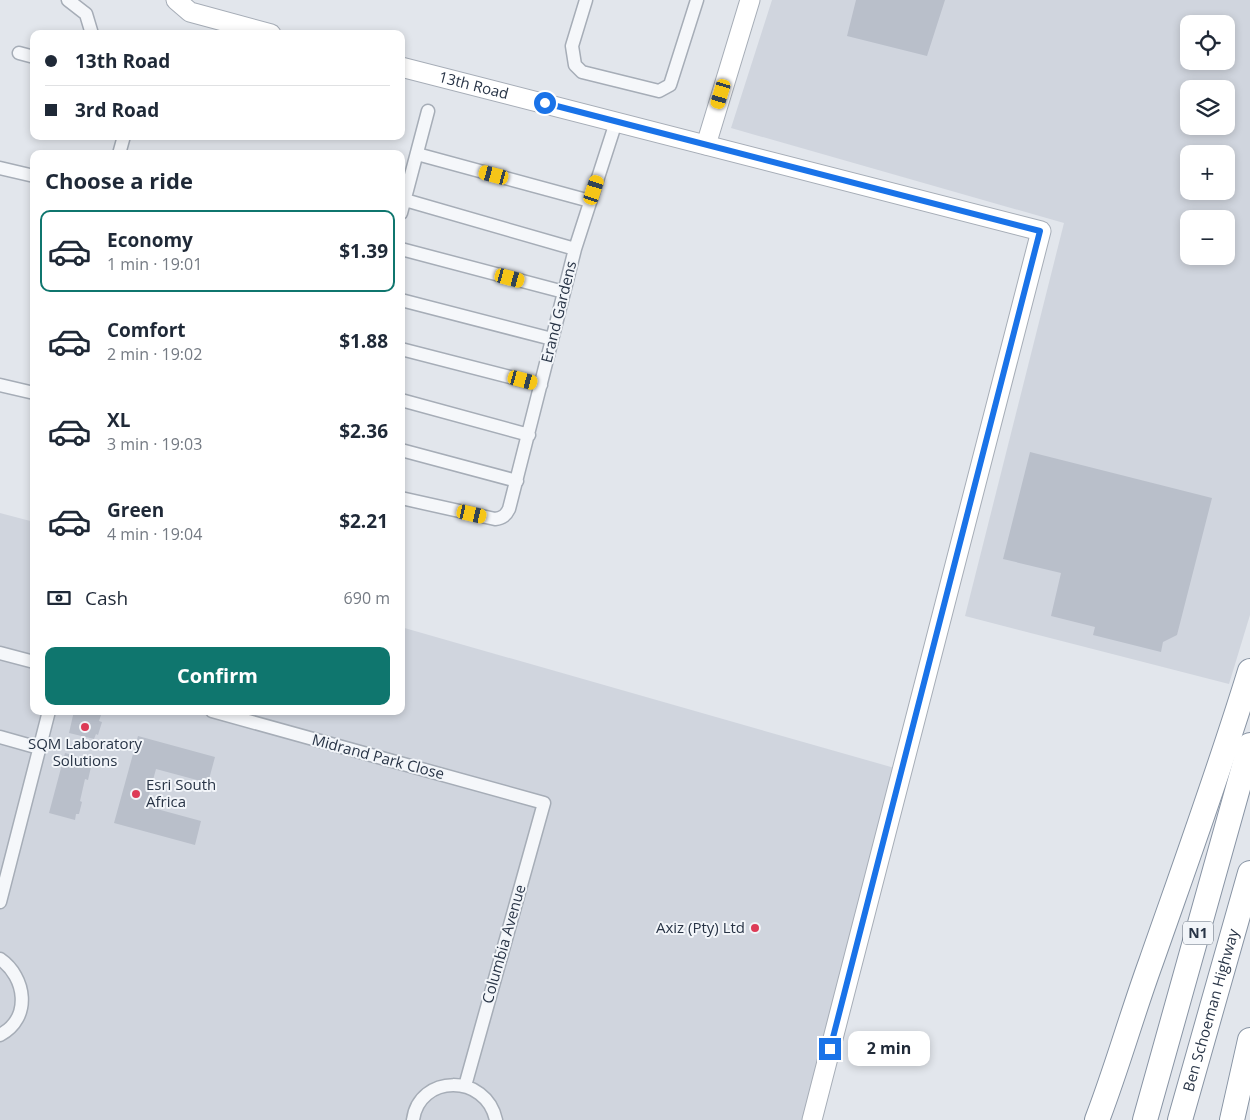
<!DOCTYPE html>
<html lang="en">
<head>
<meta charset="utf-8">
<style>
	body { margin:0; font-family:"Open Sans",sans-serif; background:#f2f2f3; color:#1f2937; height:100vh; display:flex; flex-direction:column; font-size:19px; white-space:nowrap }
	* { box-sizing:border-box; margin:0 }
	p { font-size:16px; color:#747a83 }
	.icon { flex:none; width:28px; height:28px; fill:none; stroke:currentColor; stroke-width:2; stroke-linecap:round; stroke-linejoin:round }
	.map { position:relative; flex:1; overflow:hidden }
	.drawer { position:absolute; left:30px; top:150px; width:375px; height:565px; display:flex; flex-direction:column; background:#fff; border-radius:10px; box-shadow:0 2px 8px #0003 }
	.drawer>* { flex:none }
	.top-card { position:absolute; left:30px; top:30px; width:375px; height:110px; border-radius:10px; box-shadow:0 2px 8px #0003; display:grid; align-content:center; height:110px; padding:0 15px; background:#fff }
	.tools { position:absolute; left:1180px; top:15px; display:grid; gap:10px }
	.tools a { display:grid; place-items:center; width:55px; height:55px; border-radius:10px; background:#fff; box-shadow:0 2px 8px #0003; font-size:25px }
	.end { position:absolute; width:22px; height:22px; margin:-11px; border:6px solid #1a73e8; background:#fff; box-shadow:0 0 0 2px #fff }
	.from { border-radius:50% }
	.bubble { position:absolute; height:35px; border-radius:10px; background:#fff; box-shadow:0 2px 8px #0003; font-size:16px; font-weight:700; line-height:35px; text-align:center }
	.car { position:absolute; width:15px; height:30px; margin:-15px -8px; border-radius:6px; box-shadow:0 0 4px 1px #0007; background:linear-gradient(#f5c518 24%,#345 0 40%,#f5c518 0 76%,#345 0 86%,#f5c518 0) }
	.top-card b { display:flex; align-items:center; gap:18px; height:48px; font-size:19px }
	.top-card b+b { border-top:1px solid #e0e1e3 }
	.top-card i { width:12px; height:12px; background:#1f2937 }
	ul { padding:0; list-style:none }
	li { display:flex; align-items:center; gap:15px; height:82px; margin:0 10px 8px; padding:0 5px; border:2px solid transparent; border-radius:10px }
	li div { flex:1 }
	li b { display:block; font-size:19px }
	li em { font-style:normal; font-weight:700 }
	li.current { border-color:#0f766e }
	li>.icon { width:45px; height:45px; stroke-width:1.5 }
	h2 { padding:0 15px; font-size:22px; line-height:60px }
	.pay { display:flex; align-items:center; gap:12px; height:55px; padding:0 15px; font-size:19px }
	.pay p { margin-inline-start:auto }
	.primary-button { display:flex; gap:10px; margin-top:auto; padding:10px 15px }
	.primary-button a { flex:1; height:58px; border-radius:10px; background:#0f766e; color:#fff; font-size:20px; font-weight:700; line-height:58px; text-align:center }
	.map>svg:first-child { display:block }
	.built { fill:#d0d5de; fill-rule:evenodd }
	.building { fill:#b9bfca }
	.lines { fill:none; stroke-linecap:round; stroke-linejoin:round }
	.street-casing { stroke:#a6adb7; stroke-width:15 }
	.secondary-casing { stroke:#a6adb7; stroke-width:21 }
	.highway-casing { stroke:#8894a4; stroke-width:26 }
	.street { stroke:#f5f7fa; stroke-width:12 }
	.secondary { stroke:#fff; stroke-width:19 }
	.highway { stroke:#fff; stroke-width:24 }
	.route { stroke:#1a73e8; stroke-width:6 }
	.poi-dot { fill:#dd3b57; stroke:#f2f5f9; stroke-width:2 }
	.labels { text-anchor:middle; stroke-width:4; stroke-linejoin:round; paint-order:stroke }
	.shield { fill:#f2f5f9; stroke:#656e7c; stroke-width:1 }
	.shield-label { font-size:14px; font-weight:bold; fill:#283446 }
	.street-label { font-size:15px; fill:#283446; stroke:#f2f5f9 }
	.poi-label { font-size:15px; fill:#283446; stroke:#f2f5f9 }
</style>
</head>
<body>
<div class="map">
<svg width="1250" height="1120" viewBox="0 0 1250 1120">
	<rect width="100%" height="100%" fill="#e2e6ec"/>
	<!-- built -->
	<path class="built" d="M772,0H1250V615L1229,684L965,616L1064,223L731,128ZM1189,24H1226V61H1189ZM1189,89H1226V126H1189ZM1189,154H1226V191H1189ZM1189,219H1226V256H1189Z
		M0,513L34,522V711H401V627L905,771L815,1120H0Z"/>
	<!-- building -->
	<path class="building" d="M856,0H945L927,56L847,36Z
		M1030,452L1212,498L1177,635L1163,642L1161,652L1093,635L1095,627L1051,616L1061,573L1003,559Z
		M74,711H86L101,715L99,721L102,722L98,735L96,734L94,739L69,733Z
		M138,736L215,757L208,783L156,769L146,806L201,821L195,845L114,823Z
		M65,753L90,760L89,766L91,767L88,780L85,779L80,801L82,802L79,814H76L75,820L49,813Z"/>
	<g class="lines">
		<defs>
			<path id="street" d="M68,0L86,14L92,34
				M586,0L572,46L575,65L582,72L659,91L670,85L697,0
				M19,53L34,57
				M119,154L124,136
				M417,154L590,201
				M0,168L34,176
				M405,200L575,249
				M401,213L428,111
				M401,249L564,292
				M401,300L552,339
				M401,349L541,385
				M0,385L34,393
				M401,400L529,435
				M401,450L517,481
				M401,498L495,519C503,518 506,515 509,509L575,249L616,122
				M0,653L34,662
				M212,711L544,803L465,1086
				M0,737L39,748
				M0,902L49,711
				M0,959C26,977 32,1018 0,1035
				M413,1120C419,1074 486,1073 496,1120"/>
			<g id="secondary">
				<path d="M176,0L190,12L271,34"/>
				<path id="s1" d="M401,67L1041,231L812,1120"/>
				<path d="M706,145L750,0"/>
			</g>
			<g id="highway">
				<path d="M1097,1120C1117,1068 1132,1014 1151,962C1185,865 1220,769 1250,671"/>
				<path d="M1145,1120L1250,745"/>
				<path id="s2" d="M1180,1120L1250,873"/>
				<path d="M1232,1120L1250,1040"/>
			</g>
		</defs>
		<!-- street casing -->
		<use href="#street" class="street-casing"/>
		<!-- secondary casing -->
		<use href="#secondary" class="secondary-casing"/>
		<!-- highway casing -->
		<use href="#highway" class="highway-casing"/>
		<!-- street -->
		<use href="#street" class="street"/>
		<!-- secondary -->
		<use href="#secondary" class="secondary"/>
		<!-- highway -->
		<use href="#highway" class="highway"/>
	</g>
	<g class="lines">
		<!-- route -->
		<path class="route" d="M545,103L1040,231L830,1049"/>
	</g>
	<!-- markers -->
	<g class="poi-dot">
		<circle cx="85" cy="727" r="5"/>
		<circle cx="136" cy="794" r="5"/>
		<circle cx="755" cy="928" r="5"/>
	</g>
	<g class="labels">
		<!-- shield labels -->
		<rect class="shield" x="1183" y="921.5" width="30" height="23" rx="4"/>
		<g class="shield-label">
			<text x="1198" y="938">N1</text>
		</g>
		<!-- street labels -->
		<g class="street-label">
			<text dy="5" stroke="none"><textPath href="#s1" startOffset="75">13th Road</textPath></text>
			<text transform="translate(559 312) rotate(-76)" y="5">Erand Gardens</text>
			<text transform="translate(378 757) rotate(15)" y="5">Midrand Park Close</text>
			<text transform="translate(504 944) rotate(-74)" y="5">Columbia Avenue</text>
			<text dy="5" stroke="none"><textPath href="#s2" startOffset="114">Ben Schoeman Highway</textPath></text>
		</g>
		<!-- poi labels -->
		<g class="poi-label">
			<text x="85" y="749">SQM Laboratory<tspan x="85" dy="17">Solutions</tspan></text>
			<text x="146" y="790" text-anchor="start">Esri South<tspan x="146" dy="17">Africa</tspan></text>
			<text x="745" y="933" text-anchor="end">Axiz (Pty) Ltd</text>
		</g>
	</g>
</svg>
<div class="tools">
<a><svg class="icon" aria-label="locate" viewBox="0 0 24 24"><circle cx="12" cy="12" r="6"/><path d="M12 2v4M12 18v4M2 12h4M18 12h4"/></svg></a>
<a><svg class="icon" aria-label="layers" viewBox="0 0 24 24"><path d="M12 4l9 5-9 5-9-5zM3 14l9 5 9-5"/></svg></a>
<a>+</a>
<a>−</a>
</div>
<i class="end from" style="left:545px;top:103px"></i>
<i class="end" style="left:830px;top:1049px"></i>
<div class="bubble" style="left:848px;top:1031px;width:82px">2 min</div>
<i class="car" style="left:721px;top:94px;rotate:197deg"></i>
<i class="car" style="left:494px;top:175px;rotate:285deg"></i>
<i class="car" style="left:594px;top:190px;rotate:18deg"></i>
<i class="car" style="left:510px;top:278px;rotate:105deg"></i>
<i class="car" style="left:523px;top:380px;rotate:105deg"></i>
<i class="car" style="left:472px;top:514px;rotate:103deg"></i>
<div class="top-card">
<b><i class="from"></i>13th Road</b>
<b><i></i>3rd Road</b>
</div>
<section class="drawer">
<h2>Choose a ride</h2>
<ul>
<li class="current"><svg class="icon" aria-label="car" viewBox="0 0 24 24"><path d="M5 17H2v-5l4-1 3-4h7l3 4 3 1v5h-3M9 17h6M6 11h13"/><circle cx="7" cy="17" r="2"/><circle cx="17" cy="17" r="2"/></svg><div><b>Economy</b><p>1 min · 19:01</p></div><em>$1.39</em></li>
<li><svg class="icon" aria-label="car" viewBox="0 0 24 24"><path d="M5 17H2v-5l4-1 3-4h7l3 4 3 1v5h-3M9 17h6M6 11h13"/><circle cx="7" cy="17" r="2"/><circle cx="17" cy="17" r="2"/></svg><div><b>Comfort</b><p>2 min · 19:02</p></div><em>$1.88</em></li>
<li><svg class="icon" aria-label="car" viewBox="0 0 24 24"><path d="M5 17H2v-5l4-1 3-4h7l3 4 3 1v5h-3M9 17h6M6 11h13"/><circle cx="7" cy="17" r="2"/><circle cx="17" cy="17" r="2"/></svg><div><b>XL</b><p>3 min · 19:03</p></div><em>$2.36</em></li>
<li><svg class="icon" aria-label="car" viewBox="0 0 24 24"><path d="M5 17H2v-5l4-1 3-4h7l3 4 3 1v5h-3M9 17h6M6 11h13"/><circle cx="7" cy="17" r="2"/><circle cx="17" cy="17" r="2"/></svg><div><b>Green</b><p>4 min · 19:04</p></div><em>$2.21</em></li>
</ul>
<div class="pay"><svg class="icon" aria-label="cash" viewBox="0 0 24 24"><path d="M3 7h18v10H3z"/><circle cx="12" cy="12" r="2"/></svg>Cash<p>690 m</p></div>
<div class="primary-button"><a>Confirm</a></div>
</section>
</div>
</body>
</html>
